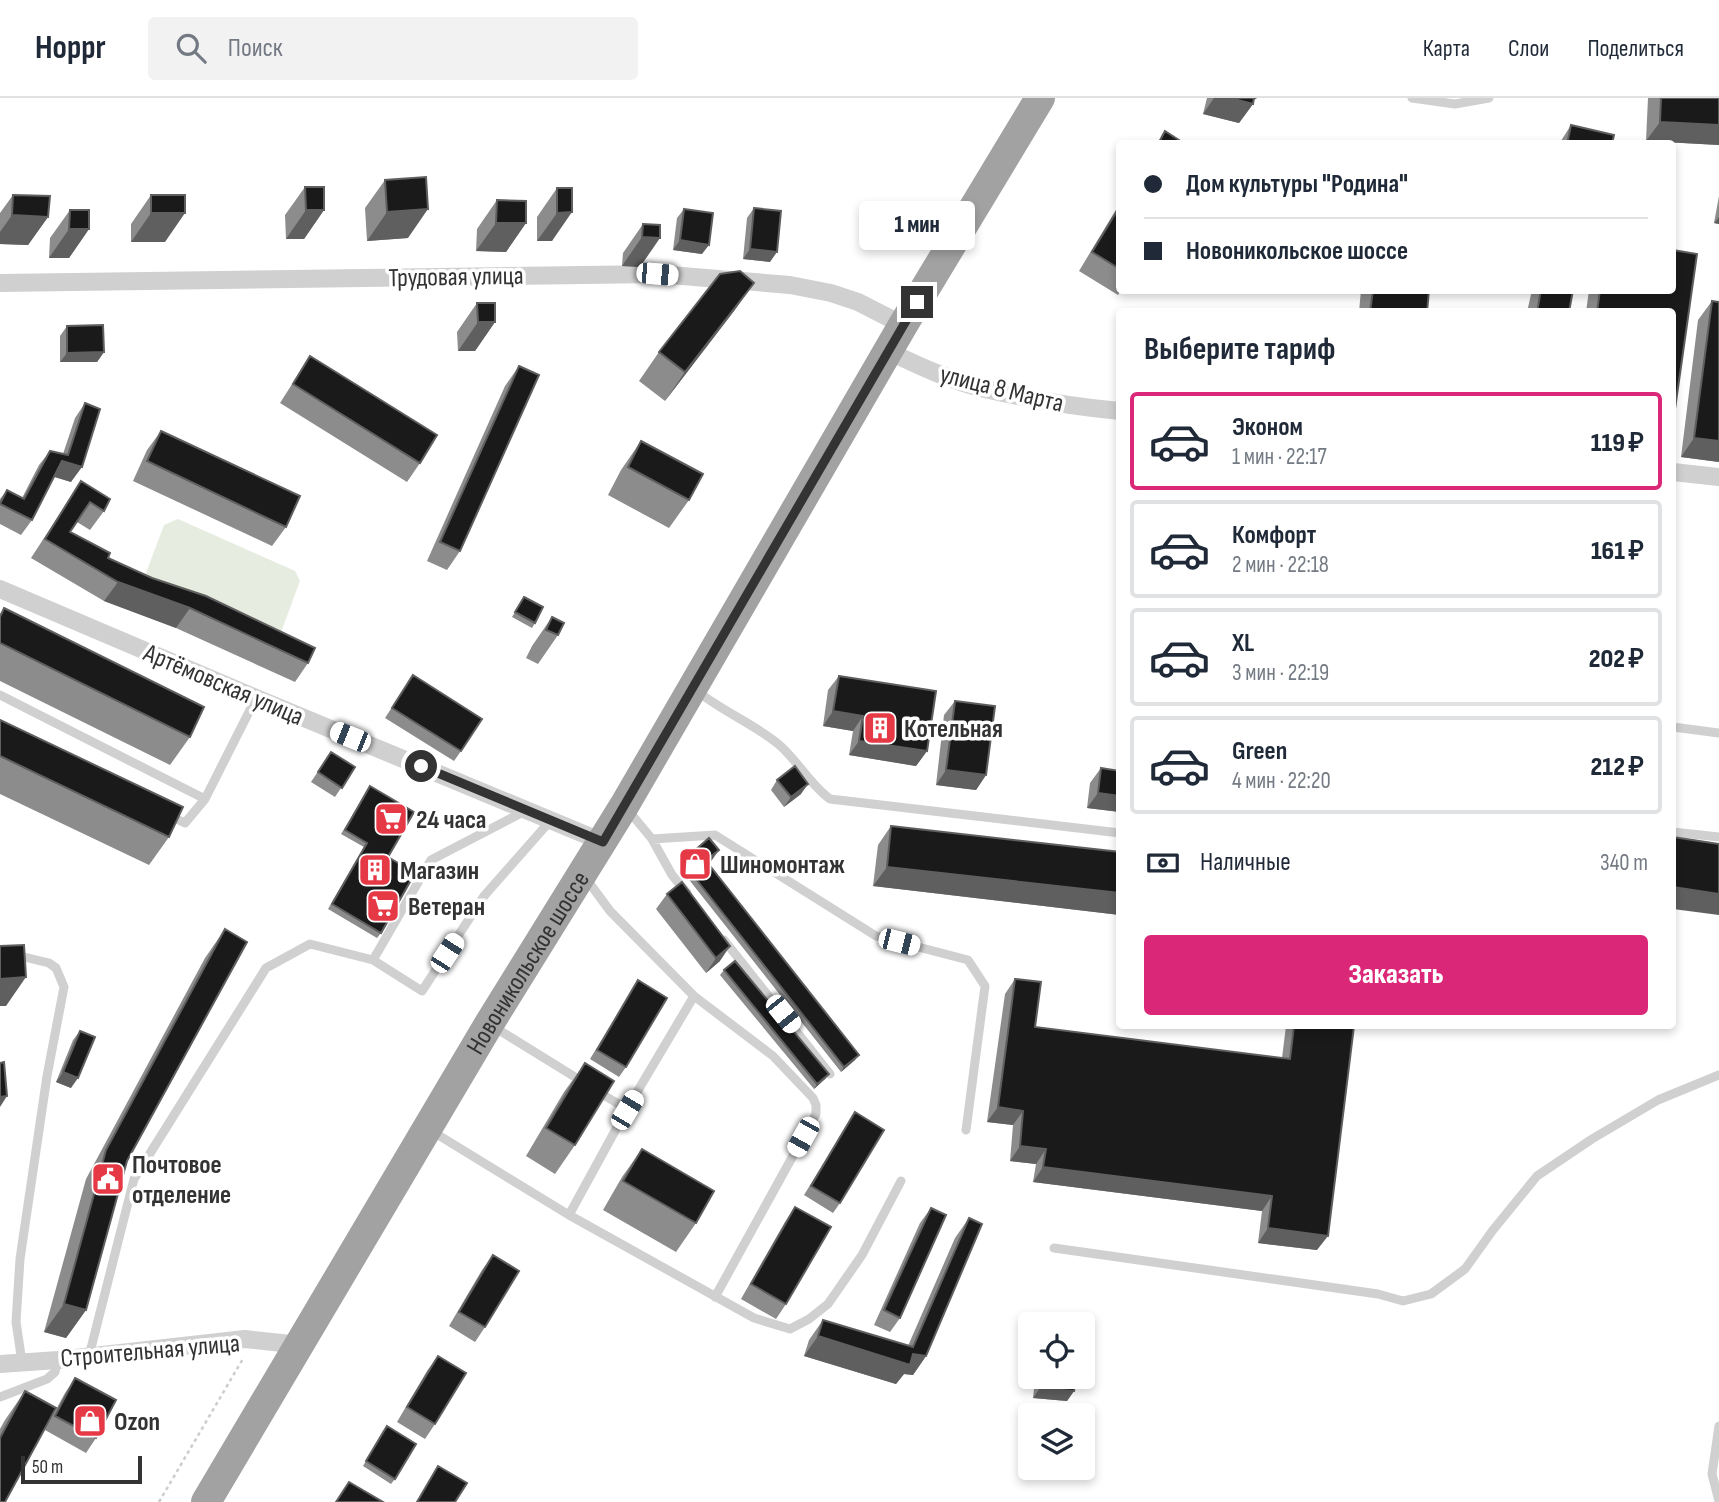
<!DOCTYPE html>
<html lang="ru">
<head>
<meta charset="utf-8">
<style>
	body { margin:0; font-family:"Sofia Sans Condensed",sans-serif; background:#f2f2f3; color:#1f2937; height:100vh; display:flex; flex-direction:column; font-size:26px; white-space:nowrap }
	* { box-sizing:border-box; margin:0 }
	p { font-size:23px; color:#747a83 }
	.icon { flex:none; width:38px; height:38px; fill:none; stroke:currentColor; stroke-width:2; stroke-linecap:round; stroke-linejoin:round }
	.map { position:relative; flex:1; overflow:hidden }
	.panel { position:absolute; left:1116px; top:210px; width:560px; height:721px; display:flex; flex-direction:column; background:#fff; border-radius:7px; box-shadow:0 4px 10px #0003 }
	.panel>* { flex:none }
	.guide { position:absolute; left:1116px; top:42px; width:560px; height:154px; border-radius:7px; box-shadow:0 4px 10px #0003; display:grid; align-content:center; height:154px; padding:0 28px; background:#fff }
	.tools { position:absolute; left:1018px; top:1214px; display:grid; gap:14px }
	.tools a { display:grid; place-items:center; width:77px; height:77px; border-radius:7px; background:#fff; box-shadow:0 4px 10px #0003; font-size:35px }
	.scale { position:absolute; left:21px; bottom:18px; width:121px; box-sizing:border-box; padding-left:7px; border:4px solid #333; border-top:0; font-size:19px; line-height:24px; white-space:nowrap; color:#333; -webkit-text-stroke:5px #fff; paint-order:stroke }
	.end { position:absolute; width:32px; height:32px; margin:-16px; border:9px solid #333; background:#fff; box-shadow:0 0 0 4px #fff }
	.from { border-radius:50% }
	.bubble { position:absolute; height:49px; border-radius:7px; background:#fff; box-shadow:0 4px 10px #0003; font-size:23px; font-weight:800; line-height:49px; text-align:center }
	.car { position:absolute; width:21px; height:42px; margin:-21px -10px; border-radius:9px; box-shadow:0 0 5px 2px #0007; background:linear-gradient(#fff 24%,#345 0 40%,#fff 0 76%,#345 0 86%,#fff 0) }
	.guide b { display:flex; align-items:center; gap:24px; height:66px; font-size:26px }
	.guide b+b { border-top:2px solid #e0e1e3 }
	.guide i { width:18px; height:18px; background:#1f2937 }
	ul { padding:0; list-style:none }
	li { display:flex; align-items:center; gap:21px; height:98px; margin:0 14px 10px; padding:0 14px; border:4px solid #e0e1e3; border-radius:7px }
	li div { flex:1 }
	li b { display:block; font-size:26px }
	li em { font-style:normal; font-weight:800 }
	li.active { border-color:#db2777 }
	li>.icon { width:63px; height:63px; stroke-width:1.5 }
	h2 { padding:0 28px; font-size:32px; line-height:84px }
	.pay { display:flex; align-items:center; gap:18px; height:77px; padding:0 28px; font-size:26px }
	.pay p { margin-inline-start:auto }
	.action { display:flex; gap:14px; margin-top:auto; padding:14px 28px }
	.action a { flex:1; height:80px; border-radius:7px; background:#db2777; color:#fff; font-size:28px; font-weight:800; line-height:80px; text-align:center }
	header { display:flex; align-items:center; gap:42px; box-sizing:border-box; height:98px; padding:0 35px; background:#fff; border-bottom:2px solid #e0e1e3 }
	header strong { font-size:33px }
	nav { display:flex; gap:38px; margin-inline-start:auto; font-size:24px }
	.search { width:490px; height:63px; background:#f2f2f3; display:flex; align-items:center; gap:18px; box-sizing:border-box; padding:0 24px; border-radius:7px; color:#747a83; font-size:26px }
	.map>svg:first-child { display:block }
	.green { fill:#e6ecdf }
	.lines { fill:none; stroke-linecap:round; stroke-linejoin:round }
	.path { stroke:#cdcdcd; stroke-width:2.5; stroke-dasharray:3.5 3.5; stroke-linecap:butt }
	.service { stroke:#d0d0d0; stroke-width:9 }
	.minor { stroke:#d0d0d0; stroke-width:18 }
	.trunk { stroke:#a2a2a2; stroke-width:30 }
	.wall { fill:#8c8c8c }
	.shaded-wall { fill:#5f5f5f }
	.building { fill:#1a1a1a; stroke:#5f5f5f; stroke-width:2 }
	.route { stroke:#333; stroke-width:9 }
	.labels { text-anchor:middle; stroke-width:7; stroke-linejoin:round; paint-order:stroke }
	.street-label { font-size:26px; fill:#333; stroke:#fff }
	.poi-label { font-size:26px; font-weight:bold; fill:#333; stroke:#fff; text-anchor:start }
</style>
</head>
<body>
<header>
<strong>Hoppr</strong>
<div class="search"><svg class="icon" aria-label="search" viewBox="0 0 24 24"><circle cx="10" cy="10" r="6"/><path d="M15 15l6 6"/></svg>Поиск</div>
<nav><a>Карта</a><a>Слои</a><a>Поделиться</a></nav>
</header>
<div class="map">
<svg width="1719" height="1404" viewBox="0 0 1719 1404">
	<rect width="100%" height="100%" fill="#fff"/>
	<!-- green -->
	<path class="green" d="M178,421L295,473L300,483L281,534L151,486L146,475L164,427Z"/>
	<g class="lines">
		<!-- path -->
		<path class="path" d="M159,1404L244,1259"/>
		<!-- service -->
		<path class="service" d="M1412,0L1455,6L1489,0
			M697,593C722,613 752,625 777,645C797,661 809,686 830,701L1120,735
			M0,597L205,701L256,600
			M1673,629L1719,635
			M628,712L652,741L715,737L876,838L968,862L985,888L966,1032
			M166,716L185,725L205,701
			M1673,734L1719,739
			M652,741L672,777L687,795
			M585,779L610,813L694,898L773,958L813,1000L816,1007V1016L715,1199
			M724,842L830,976
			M0,859L20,858L49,865L56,870L64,889L47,978L20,1161L16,1224L22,1264
			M373,862L422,893L484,798L551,722
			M494,929L583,984
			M595,992L627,1011
			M430,1032L569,1117L754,1220L790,1231L809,1221L828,1206L862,1157L901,1083
			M569,1117L627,1011L694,898
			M1054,1150L1378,1196L1403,1203L1431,1196L1465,1171L1493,1132L1537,1078L1592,1041L1658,1002L1719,977
			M89,1258L134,1081L266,870L310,846L373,862L431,762L525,713
			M0,1299L47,1281L55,1274L58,1262
			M1719,1328L1712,1376L1719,1403"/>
		<!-- minor -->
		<path class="minor" d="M0,185L658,176L790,187L831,195L858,204L903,227
			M888,253C919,268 951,283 985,291C1029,301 1075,309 1120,313
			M1673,374L1719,379
			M0,491L256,600L603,744
			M0,1266L58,1262L245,1241L300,1247"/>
		<!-- trunk -->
		<path class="trunk" id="s1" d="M206,1404L489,926L624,708L903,227L1040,0"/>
	</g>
	<!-- wall -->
	<path class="wall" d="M1207,0H1257L1254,2L1253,6L1239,25L1203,16Z
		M1648,0H1719V47L1646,43Z
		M1571,27L1612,46H1559Z
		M385,82L408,140L367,143L365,110Z
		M305,89L324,112L304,141H286L285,117Z
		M557,90H572L552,143H537V119Z
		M13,97L48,119L28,147L0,146V115Z
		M151,97L165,144H131V126Z
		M1719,98V126L1714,125Z
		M497,102L526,125L506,154L476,153L477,131Z
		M1120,105L1121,192L1118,197L1079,173Z
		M754,110L770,164L743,161L747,120Z
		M684,111L702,156L673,152L677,120Z
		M70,112L89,131L69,160H49L50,140Z
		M643,126L660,127L640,169L622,168L623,155Z
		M754,185L734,213L665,303L639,283L659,254Z
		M1361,192H1429L1427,214H1359Z
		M1532,192H1573L1569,214H1527Z
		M1589,192H1673L1674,318L1673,319V214H1586Z
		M1712,203L1719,204V364L1681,359L1698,222Z
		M477,205L495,224L475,253H458L457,234Z
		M67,228L104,254L97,264H60V238Z
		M310,258L420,365L407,384L280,305Z
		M519,268L460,453L447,472L427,463L505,288Z
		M85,305L71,384L54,379L32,422L21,437L0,426V401L7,392L22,400L39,367L50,353L63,356L75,320Z
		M161,333L286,429L272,448L133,383L147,352Z
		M641,343L689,402L669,430L608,397L621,372Z
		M81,383L104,413L90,432L77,424L70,434L108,460L308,565L295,584L176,530L104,503L31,460Z
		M524,499L535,525L532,530L512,519Z
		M4,510L190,639L170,667L0,583V516Z
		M552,519L558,537L538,566L526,560L532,548Z
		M413,577L461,653L454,663L385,620Z
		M839,578L927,653L916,668L849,657L853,633L823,628L828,592Z
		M955,603L986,677L976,692L936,687L944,617Z
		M0,622L169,739L149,767L0,696Z
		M331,654L355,669L335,699L311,684Z
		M1101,670L1120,673V714L1087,710L1090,685Z
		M777,682L801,696L784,709L771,692Z
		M367,693L381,835L377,840L328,811L364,749L341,736Z
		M891,728L1120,754V817L873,788L878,747Z
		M686,760L712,762L708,765L855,962L841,974L679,769Z
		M667,796L720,863L706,875L656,811Z
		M225,831L127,1063L86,1212L66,1240L44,1234L86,1081L205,860Z
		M724,872L829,976L825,981L814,991L720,877Z
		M1015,881L1035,929L1282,960L1286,928H1354L1317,1152L1258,1145L1262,1113L1033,1084L1036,1066L1010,1063L1013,1027L987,1024L1005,896Z
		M638,882L626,969L619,979L590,961Z
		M80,933L71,990L56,984L73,942Z
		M585,965L575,1047L555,1076L526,1058L564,994Z
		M855,1014L840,1105L833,1115L804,1097Z
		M642,1051L696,1125L676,1154L603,1112L622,1079Z
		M795,1109L786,1206L776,1221L741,1201L785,1124Z
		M931,1110L900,1220L890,1234L874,1227L920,1125Z
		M969,1120L926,1258L913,1277L904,1276L896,1286L804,1258L809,1242L823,1222L908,1248L955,1140Z
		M493,1157L485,1229L475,1244L449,1228L482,1172Z
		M438,1258L435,1326L425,1341L397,1324L427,1273Z
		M1037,1279H1076L1074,1293L1067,1303L1033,1300L1035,1282Z
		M75,1280L96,1340L86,1355L45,1332L65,1295Z
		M25,1293L0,1404V1331L5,1322Z
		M383,1333L395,1381L391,1386L363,1368Z"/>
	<!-- shaded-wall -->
	<path class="shaded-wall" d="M1214,0H1257L1248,5L1253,6L1239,25L1203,16Z
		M1660,24L1719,27V47L1646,43Z
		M428,111L408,140L367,143L387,114Z
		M306,112H324L304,141H286Z
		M572,114L552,143H537L557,115Z
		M151,115H185L165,144H131Z
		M12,117L48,119L28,147L0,146V134Z
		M1719,119V126L1714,125Z
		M496,125H526L506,154L476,153Z
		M69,131H89L69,160H49Z
		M642,139L660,140L640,169L622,168Z
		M680,142L709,147L702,156L673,152Z
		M750,151L777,154L770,164L743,161Z
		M754,185L734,213L665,303L685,274Z
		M478,224H495L475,253H458Z
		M104,254L97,264H60L67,255Z
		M1694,340L1719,343V364L1681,359Z
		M62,363L82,369L71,384L52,378Z
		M118,484L190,510L176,530L104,503Z
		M833,613L863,618L853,633L823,628Z
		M859,643L927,653L916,668L849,657Z
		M946,672L986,677L976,692L936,687Z
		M808,686L801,696L784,709L791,699Z
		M1098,695L1120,698V714L1087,710Z
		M719,752L712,762L693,778L692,776L695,771Z
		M887,769L1120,795V817L873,788Z
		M1673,789L1719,796V817L1673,811Z
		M730,848L720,863L706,875L716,860Z
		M26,879L6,908H0V881Z
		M859,957L855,962L841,974L844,969Z
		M63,974L78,980L71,990L56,984Z
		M829,976L825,981L814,991L817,986Z
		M7,998L0,1009V999Z
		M998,1009L1023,1013L1013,1027L987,1024Z
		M1020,1048L1046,1051L1036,1066L1010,1063Z
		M1043,1069L1272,1098L1262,1113L1033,1084Z
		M1268,1130L1328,1138L1317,1152L1258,1145Z
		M64,1206L86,1212L66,1240L44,1234Z
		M818,1238L913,1256L926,1258L913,1277L904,1276L896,1286L804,1258Z
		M1040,1290L1074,1293L1067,1303L1033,1300Z"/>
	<!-- building -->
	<path class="building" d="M1230,0H1254L1253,6Z
		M1661,0H1719V27L1660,24Z
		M1571,27L1614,37L1612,46H1567Z
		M1165,33L1185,46H1158Z
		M426,79L428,111L387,114L385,82Z
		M305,89H324V112H306Z
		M557,90H572V114L557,115Z
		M13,97L50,98L48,119L12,117Z
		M151,97H185V115H151Z
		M497,102L526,103V125H496Z
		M1120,108V171L1092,154Z
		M754,110L781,113L777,154L750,151Z
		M684,111L713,115L709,147L680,142Z
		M70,112H89V131H69Z
		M643,126L660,127V140L642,139Z
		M1673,152L1697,156L1674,318L1673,214H1597L1600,192H1673Z
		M740,173L754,185L685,274L659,254L720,176Z
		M1373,192H1429L1427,214H1370Z
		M1541,192H1573L1569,214H1537Z
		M1712,203L1719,204V343L1694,340Z
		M477,205H495V224H478Z
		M103,227L104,254L67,255V228Z
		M310,258L437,337L420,365L293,286Z
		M519,268L539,277L460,453L440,444Z
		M85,305L100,311L82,369L62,363L32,422L0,406L7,392L24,401L50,353L68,357Z
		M161,333L300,398L286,429L147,363Z
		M641,343L703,376L689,402L628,369Z
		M81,383L110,401L104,413L90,404L70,434L110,455L108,460L152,480L206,498L315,550L308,565L190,510L118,484L45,441Z
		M524,499L543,509L535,525L515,514Z
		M4,510L204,609L190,639L0,545V519Z
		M552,519L564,525L558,537L546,532Z
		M413,577L482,621L461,653L392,610Z
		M839,578L936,593L927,653L859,643L863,618L833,613Z
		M955,603L995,608L986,677L946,672Z
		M0,622L183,709L169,739L0,658Z
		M331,654L355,669L342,690L318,674Z
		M795,668L808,686L791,699L777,682Z
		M1101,670L1120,673V698L1098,695Z
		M370,688L414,714L388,759L415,775L381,835L332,806L367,745L345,732Z
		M891,728L1120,754V795L887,769Z
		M1673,739L1719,746V796L1673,789Z
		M709,740L719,752L695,771L686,760Z
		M707,764L859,957L844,969L692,776Z
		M682,784L730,848L716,860L667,796Z
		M225,831L247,844L127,1063L86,1212L64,1206L106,1052Z
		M24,847L26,879L0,881V848Z
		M735,863L829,976L817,986L724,872Z
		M1015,881L1041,884L1035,929L1290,961L1294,928H1354L1328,1138L1268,1130L1272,1098L1043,1069L1046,1051L1020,1048L1023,1013L998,1009Z
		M638,882L667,900L626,969L597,952Z
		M80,933L95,939L78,980L63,974Z
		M4,964L7,998L0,999V965Z
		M585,965L614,983L575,1047L546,1030Z
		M855,1014L884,1032L840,1105L811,1088Z
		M642,1051L714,1093L696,1125L623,1083Z
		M795,1109L831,1129L786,1206L751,1186Z
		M931,1110L946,1117L900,1220L884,1212Z
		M969,1120L982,1126L926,1258L913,1256L910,1267L818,1238L823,1222L913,1249Z
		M493,1157L519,1173L485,1229L459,1214Z
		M438,1258L466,1275L435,1326L407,1309Z
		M1041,1279H1076L1074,1293L1040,1290Z
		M75,1280L116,1302L96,1340L55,1318Z
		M25,1293L56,1310L5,1404H0V1340Z
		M387,1328L416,1346L395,1381L366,1363Z
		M438,1368L467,1385L455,1404H417Z
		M349,1384L383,1404H336Z"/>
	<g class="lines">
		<!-- route -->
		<path class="route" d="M421,668L603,744L917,204"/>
	</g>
	<!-- icons -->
	<defs>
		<symbol id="building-square" viewBox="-11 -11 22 22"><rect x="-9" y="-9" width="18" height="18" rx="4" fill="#e63946" stroke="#fff"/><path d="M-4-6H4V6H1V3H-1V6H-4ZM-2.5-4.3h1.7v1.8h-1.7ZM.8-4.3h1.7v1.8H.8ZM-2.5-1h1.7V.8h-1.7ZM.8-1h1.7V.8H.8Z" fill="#fff"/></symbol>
		<symbol id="supermarket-square" viewBox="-11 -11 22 22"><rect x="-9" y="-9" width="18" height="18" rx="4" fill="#e63946" stroke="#fff"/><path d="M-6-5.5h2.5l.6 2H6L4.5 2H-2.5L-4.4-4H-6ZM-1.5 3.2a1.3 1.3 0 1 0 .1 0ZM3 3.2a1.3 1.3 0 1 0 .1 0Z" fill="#fff"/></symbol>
		<symbol id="shop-square" viewBox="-11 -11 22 22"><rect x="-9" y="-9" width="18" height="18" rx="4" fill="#e63946" stroke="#fff"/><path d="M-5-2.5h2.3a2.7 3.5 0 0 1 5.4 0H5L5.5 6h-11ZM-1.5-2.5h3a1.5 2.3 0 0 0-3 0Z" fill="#fff"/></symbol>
		<symbol id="civic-square" viewBox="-11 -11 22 22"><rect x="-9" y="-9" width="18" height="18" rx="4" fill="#e63946" stroke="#fff"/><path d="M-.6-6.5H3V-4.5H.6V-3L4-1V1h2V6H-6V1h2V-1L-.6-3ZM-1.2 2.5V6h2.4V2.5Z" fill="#fff"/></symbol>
	</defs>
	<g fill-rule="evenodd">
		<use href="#building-square" x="861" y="611" width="38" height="38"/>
		<use href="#supermarket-square" x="372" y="702" width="38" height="38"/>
		<use href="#shop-square" x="676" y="747" width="38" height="38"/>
		<use href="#building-square" x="356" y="753" width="38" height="38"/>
		<use href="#supermarket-square" x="364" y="789" width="38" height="38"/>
		<use href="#civic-square" x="89" y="1062" width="38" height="38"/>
		<use href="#shop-square" x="71" y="1304" width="38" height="38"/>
	</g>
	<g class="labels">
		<!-- street labels -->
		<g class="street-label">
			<text transform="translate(456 178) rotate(-1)" y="9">Трудовая улица</text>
			<text transform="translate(1002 290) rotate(14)" y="9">улица 8 Марта</text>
			<text transform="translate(224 586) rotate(23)" y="9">Артёмовская улица</text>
			<text dy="9" stroke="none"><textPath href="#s1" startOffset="628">Новоникольское шоссе</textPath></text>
			<text transform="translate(150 1252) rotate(-5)" y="9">Строительная улица</text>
		</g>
		<!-- poi labels -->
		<g class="poi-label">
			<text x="904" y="639">Котельная</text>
			<text x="416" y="730">24 часа</text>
			<text x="720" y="775">Шиномонтаж</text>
			<text x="400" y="781">Магазин</text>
			<text x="408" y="817">Ветеран</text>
			<text x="132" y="1075">Почтовое<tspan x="132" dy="30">отделение</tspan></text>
			<text x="114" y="1332">Ozon</text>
		</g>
	</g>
</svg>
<div class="tools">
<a><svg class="icon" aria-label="locate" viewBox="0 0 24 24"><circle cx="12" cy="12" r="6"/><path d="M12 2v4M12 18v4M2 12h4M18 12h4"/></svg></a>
<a><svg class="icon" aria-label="layers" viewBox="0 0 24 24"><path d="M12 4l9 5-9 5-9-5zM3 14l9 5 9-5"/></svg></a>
</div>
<div class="scale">50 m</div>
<i class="end from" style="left:421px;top:668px"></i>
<i class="end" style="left:917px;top:204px"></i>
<div class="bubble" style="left:859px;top:103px;width:116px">1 мин</div>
<i class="car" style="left:657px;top:176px;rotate:95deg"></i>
<i class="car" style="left:350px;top:639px;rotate:292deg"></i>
<i class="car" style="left:899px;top:844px;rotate:104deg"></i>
<i class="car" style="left:447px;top:855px;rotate:33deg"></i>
<i class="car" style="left:783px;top:916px;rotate:141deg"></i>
<i class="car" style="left:627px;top:1012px;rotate:31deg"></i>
<i class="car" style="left:803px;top:1039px;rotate:209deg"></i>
<div class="guide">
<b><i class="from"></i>Дом культуры &quot;Родина&quot;</b>
<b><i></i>Новоникольское шоссе</b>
</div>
<section class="panel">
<h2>Выберите тариф</h2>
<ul>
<li class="active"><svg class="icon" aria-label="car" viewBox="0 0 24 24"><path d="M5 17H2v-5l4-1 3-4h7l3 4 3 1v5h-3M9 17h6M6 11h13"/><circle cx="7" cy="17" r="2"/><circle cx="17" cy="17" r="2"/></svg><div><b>Эконом</b><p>1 мин · 22:17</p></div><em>119 ₽</em></li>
<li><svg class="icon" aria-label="car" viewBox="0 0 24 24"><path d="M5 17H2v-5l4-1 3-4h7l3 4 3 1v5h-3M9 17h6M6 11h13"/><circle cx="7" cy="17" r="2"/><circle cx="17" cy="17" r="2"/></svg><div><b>Комфорт</b><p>2 мин · 22:18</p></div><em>161 ₽</em></li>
<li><svg class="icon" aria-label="car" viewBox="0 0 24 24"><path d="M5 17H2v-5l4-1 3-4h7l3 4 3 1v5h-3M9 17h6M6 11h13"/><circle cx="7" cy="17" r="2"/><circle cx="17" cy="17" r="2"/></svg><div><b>XL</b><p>3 мин · 22:19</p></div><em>202 ₽</em></li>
<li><svg class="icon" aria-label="car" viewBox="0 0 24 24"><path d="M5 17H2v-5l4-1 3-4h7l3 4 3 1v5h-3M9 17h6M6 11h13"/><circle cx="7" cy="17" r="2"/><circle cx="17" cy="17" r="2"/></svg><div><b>Green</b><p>4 мин · 22:20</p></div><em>212 ₽</em></li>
</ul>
<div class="pay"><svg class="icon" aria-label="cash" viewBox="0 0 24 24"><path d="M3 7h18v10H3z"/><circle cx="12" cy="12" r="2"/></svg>Наличные<p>340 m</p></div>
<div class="action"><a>Заказать</a></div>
</section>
</div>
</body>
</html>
